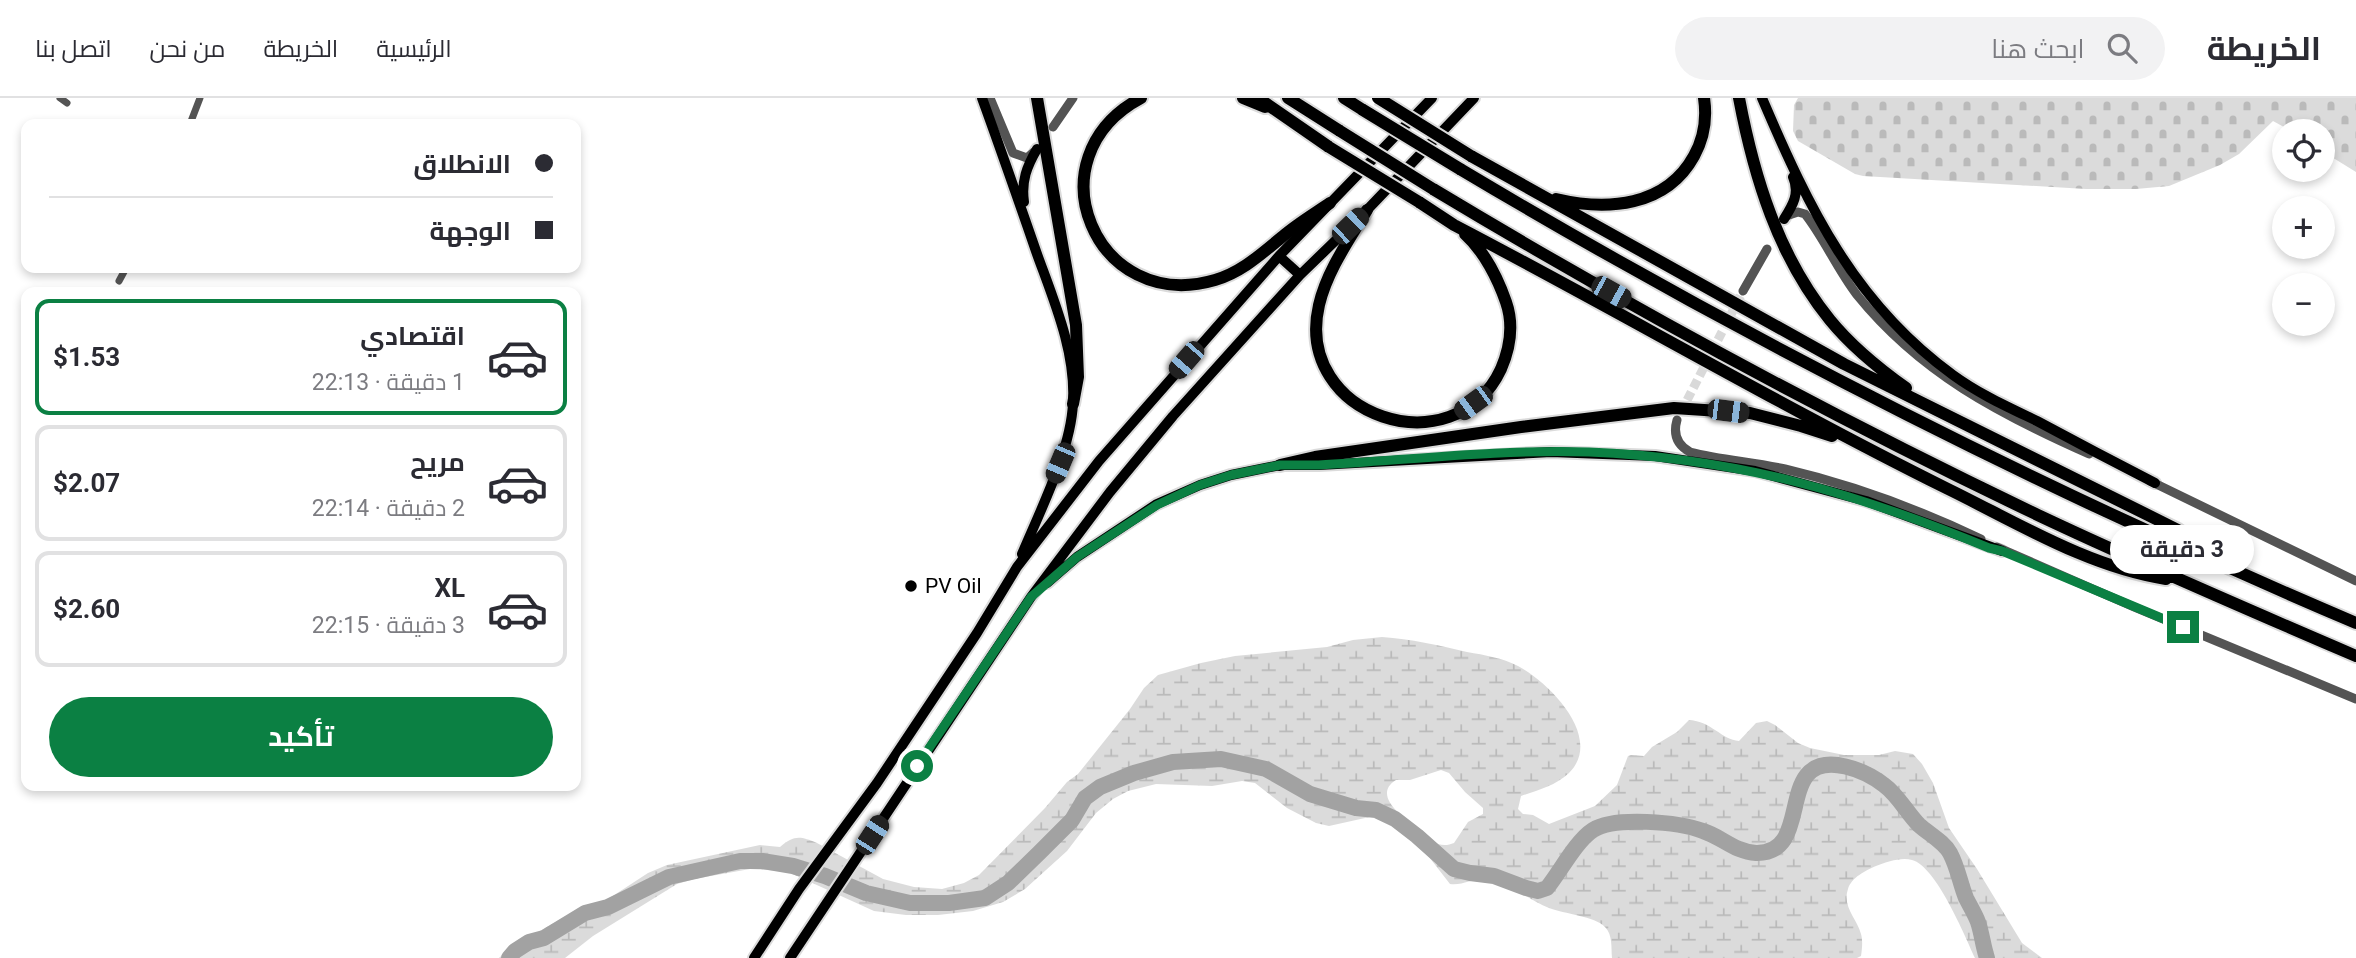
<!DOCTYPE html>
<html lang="ar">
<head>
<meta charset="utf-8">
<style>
	body { margin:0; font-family:Roboto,Cairo,sans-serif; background:#f2f2f3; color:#2b2b33; direction:rtl; height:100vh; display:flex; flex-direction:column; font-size:26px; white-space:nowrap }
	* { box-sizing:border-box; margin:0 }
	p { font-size:23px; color:#7c7c81 }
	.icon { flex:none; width:38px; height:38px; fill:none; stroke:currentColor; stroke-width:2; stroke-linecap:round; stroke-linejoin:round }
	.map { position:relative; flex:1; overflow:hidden; direction:ltr }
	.panel { position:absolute; left:21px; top:189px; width:560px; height:504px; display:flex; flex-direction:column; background:#fff; border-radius:14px; box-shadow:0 4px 10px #0003; direction:rtl }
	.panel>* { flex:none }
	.guide { position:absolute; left:21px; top:21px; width:560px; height:154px; border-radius:14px; box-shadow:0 4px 10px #0003; direction:rtl; display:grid; align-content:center; height:154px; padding:0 28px; background:#fff }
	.controls { position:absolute; left:2272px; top:21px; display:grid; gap:14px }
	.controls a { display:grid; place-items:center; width:63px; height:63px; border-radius:50%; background:#fff; box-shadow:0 4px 10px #0003; font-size:35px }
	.end { position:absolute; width:32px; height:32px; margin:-16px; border:9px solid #0b8043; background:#fff; box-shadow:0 0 0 4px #fff }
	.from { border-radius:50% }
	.bubble { position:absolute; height:49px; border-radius:24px; background:#fff; box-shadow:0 4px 10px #0003; font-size:23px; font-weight:700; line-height:49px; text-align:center; direction:rtl }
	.car { position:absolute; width:21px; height:42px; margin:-21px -10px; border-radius:9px; box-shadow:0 0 5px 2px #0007; background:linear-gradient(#222 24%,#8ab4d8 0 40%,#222 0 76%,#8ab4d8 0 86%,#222 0) }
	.guide b { display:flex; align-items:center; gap:24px; height:66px; font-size:26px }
	.guide b+b { border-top:2px solid #e1e1e2 }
	.guide i { width:18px; height:18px; background:#2b2b33 }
	ul { padding:12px 0 0; list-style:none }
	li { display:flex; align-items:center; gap:21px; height:116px; margin:0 14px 10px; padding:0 14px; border:4px solid #e1e1e2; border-radius:14px }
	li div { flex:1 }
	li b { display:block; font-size:26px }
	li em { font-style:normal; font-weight:700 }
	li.selected { border-color:#0b8043 }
	li>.icon { width:63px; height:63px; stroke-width:1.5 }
	.cta { display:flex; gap:14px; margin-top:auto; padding:14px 28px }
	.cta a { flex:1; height:80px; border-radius:42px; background:#0b8043; color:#fff; font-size:28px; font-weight:700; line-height:80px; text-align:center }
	header { display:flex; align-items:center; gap:42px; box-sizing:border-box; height:98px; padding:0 35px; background:#fff; border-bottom:2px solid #e1e1e2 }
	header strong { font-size:33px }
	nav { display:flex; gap:38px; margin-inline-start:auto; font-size:24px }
	.search { width:490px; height:63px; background:#f2f2f3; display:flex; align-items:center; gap:18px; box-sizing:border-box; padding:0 24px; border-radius:38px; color:#7c7c81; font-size:26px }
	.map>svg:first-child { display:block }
	.wetland { fill:url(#wetland-marsh); fill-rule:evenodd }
	.cemetery { fill:url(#cemetery-stones) }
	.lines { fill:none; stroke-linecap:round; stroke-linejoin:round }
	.river { stroke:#a2a2a2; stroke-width:16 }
	.tertiary-tunnel { stroke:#d9d9d9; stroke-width:9; stroke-dasharray:9 4.5; stroke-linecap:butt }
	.trunk-casing { stroke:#dbdbdb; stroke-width:14 }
	.motorway-casing { stroke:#dbdbdb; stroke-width:16 }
	.minor { stroke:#545454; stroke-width:7 }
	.tertiary { stroke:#545454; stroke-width:9 }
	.trunk { stroke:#000; stroke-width:10 }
	.motorway { stroke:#000; stroke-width:12 }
	.motorway-bridge-casing { stroke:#dbdbdb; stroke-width:16; stroke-linecap:butt }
	.motorway-bridge { stroke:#000; stroke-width:12 }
	.route { stroke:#0b8043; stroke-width:9 }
	.poi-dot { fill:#000; stroke:#fff; stroke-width:2.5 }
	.labels { text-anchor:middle; stroke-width:7; stroke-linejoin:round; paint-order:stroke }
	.poi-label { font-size:21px; fill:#000; stroke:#fff; text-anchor:start }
</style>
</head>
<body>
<header>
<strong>الخريطة</strong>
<div class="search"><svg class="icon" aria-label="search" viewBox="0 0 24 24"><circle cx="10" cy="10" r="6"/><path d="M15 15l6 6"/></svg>ابحث هنا</div>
<nav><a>الرئيسية</a><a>الخريطة</a><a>من نحن</a><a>اتصل بنا</a></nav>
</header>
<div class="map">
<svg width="2356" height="860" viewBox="0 0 2356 860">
	<defs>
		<pattern id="wetland-marsh" width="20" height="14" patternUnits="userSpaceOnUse" patternTransform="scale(1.75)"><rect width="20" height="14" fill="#dbdbdb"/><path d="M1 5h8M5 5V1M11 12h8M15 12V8" fill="none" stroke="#bababa"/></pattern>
		<pattern id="cemetery-stones" width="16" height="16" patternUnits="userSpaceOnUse" patternTransform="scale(1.75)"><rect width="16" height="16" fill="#dbdbdb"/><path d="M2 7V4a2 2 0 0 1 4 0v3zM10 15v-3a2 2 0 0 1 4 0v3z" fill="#bababa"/></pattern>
	</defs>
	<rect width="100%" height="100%" fill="#fff"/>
	<!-- wetland -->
	<path class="wetland" d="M1382,539C1411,541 1438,547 1467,554C1485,557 1502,560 1518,568C1550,585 1604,640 1569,675C1555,688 1538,692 1521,698L1518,711L1523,716L1533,717L1549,726L1595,708L1617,687L1628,658L1631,657L1644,658L1652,649L1677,634L1689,622C1711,623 1722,642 1739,643L1756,625L1767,623L1775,627L1798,645L1810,650L1844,657H1879L1895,653L1913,656L1922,666L1933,685L1949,730L1977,771L2022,845L2042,860H1975C1965,838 1936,768 1912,762C1901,759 1887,764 1876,768C1866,772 1851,780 1848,791C1842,809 1857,821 1861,836C1863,843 1862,851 1861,858L1857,860H1612C1611,850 1613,837 1605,829C1595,818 1564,816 1549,810C1530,803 1512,786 1492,782C1476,778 1464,788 1450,786L1422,750L1383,721L1374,718L1329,728L1316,725L1287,710L1255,685L1242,683L1212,688L1156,686L1128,693L1113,701L1096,715L1067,753L1025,791L1003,804L973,813L938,817H906L874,813L786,773L750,771L694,781L677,786L593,838L565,860H499L518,842L533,837L564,819L602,805L648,775L667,767L760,747L780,749C794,737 800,738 817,745L883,781L914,789L942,791L964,785L979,777L1045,710L1067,684L1078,676L1130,611L1144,590L1158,577L1201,565L1235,558L1327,549L1353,542ZM1441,672L1449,675L1465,694L1483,710V716L1468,724L1454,745C1449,747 1444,748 1438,746C1430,742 1422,734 1415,729C1402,718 1372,697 1396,682H1410Z"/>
	<!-- cemetery -->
	<path class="cemetery" d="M1798,0H2356V74L2322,53V33H2291L2273,23L2239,56L2220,67L2169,88L2136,91H2086L1863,78L1855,76L1798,43L1793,33L1794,7Z"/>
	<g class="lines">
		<!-- river -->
		<path class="river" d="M509,860L515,853L529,844L544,840L585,815L608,809L669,779L740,763H762L793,768L825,778L866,795L910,805H949L985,800L1008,785L1039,755L1072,722L1085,700L1100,689L1134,675L1173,664L1221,661L1266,671L1310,696L1356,710L1376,712L1395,721L1417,738L1454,771L1470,775L1494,778L1526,790L1538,793L1547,790C1560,774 1576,743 1593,732C1614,718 1679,724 1703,733C1722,739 1735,754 1756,755C1800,756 1788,701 1807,677C1825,655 1866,673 1884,687C1898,697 1907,715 1919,727C1929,736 1944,744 1950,755C1958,770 1960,785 1966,800C1970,808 1975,816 1978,824C1982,836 1983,848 1987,860"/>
		<!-- tertiary-tunnel -->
		<path class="tertiary-tunnel" d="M1681,314L1743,193"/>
		<defs>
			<path id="trunk" d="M982,0C1001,52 1019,104 1037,156C1054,203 1076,254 1073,305C1071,352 1040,413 1022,456
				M1762,0C1809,110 1854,205 1953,277C1979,296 2008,309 2037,323C2076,344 2116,365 2155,385
				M1024,104C1021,83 1027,68 1037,51
				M1784,121C1793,107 1800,95 1793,79
				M1279,158L1300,177
				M1047,485L1077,459L1157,406L1200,387L1231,377L1280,367H1319L1551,354L1655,358L1755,373L1866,403L2002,453
				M754,860L799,791L877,685L977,535L1017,469L1099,363L1279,158L1432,0
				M790,860L1031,499L1110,394L1173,318L1300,177L1367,112L1474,0"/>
			<path id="motorway" d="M1037,0L1076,227L1078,279L1073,306
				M1141,0C1029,60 1096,217 1215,182C1242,174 1261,156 1282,139C1297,126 1314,116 1330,105
				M1243,0L1265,9
				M1258,0L1329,49
				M1288,0L1340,33
				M1344,0L1363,12
				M1739,0C1754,79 1778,158 1830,222C1852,249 1878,270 1906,290
				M1471,58L1844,266L2178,432L2221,462
				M1460,71C1750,244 2045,393 2356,525
				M1433,91C1631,210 1834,320 2042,419C2146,468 2251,513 2356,558
				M1556,101C1607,113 1666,109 1694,58C1704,40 1707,20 1704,0
				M1419,104L1454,127C1619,213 1779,307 1946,390C2016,424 2088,469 2166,481
				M1367,112C1349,142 1327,173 1319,207C1293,319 1454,371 1501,271C1510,250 1514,227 1506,204C1498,181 1484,153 1465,136
				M1280,367L1315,359L1521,329L1674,310L1750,315L1801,328L1832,338"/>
		</defs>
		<!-- trunk casing -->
		<use href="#trunk" class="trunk-casing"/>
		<!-- motorway casing -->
		<use href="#motorway" class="motorway-casing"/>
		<!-- minor -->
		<path class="minor" d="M60,0L67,5
			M190,26L200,0
			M119,183L126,170"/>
		<!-- tertiary -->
		<path class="tertiary" d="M990,0L1013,55L1027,60L1034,54
			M1053,29L1073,0
			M1786,118L1798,114L1805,116C1824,140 1837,171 1857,197C1920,275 1999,316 2089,356
			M1743,193L1767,151
			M1677,322C1673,336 1677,347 1690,354C1722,362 1754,364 1785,371C1853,387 1918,411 1981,441
			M2150,383L2356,483
			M1997,449L2134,509L2356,601"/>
		<!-- trunk -->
		<use href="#trunk" class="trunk"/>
		<!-- motorway -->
		<use href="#motorway" class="motorway"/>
		<defs>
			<path id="motorway-bridge" d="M1378,0L1471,58
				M1363,12L1460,71
				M1340,33L1433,91
				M1329,49L1419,104"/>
		</defs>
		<!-- motorway-bridge casing -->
		<use href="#motorway-bridge" class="motorway-bridge-casing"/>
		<!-- motorway-bridge -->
		<use href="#motorway-bridge" class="motorway-bridge"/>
	</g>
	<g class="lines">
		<!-- route -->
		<path class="route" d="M917,668L1031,499L1077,459L1157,407L1200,387L1231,377L1280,367H1319C1408,362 1500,351 1589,354C1736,360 1854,394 1989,450L2002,453L2183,529"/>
	</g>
	<!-- markers -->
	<circle class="poi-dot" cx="911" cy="488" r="7"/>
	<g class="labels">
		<!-- poi labels -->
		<g class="poi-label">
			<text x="925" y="495">PV Oil</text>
		</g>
	</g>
</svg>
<div class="controls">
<a><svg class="icon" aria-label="locate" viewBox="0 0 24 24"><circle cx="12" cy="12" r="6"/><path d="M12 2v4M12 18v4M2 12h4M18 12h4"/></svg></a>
<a>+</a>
<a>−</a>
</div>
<i class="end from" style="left:917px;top:668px"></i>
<i class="end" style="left:2183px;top:529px"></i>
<div class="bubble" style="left:2110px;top:427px;width:144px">3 دقيقة</div>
<i class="car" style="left:1350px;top:128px;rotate:46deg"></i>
<i class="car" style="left:1611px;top:194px;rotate:119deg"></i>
<i class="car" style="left:1186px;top:262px;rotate:221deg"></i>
<i class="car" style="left:1473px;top:305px;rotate:234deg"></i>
<i class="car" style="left:1728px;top:313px;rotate:97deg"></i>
<i class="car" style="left:1060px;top:365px;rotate:203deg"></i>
<i class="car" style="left:872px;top:737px;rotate:33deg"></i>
<div class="guide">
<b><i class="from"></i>الانطلاق</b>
<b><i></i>الوجهة</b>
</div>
<section class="panel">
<ul>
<li class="selected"><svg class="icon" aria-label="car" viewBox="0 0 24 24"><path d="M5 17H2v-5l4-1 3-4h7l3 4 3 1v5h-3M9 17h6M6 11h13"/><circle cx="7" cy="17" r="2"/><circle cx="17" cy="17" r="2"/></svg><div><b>اقتصادي</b><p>1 دقيقة · 22:13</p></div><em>$1.53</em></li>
<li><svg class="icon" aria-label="car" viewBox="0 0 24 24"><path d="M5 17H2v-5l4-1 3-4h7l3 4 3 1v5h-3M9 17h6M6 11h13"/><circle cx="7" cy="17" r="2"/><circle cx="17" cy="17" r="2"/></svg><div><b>مريح</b><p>2 دقيقة · 22:14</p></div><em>$2.07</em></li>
<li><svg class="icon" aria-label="car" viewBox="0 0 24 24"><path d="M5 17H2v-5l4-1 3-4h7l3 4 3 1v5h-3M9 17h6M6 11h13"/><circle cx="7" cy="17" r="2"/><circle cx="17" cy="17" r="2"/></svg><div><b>XL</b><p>3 دقيقة · 22:15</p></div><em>$2.60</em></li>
</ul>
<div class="cta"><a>تأكيد</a></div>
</section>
</div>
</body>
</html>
